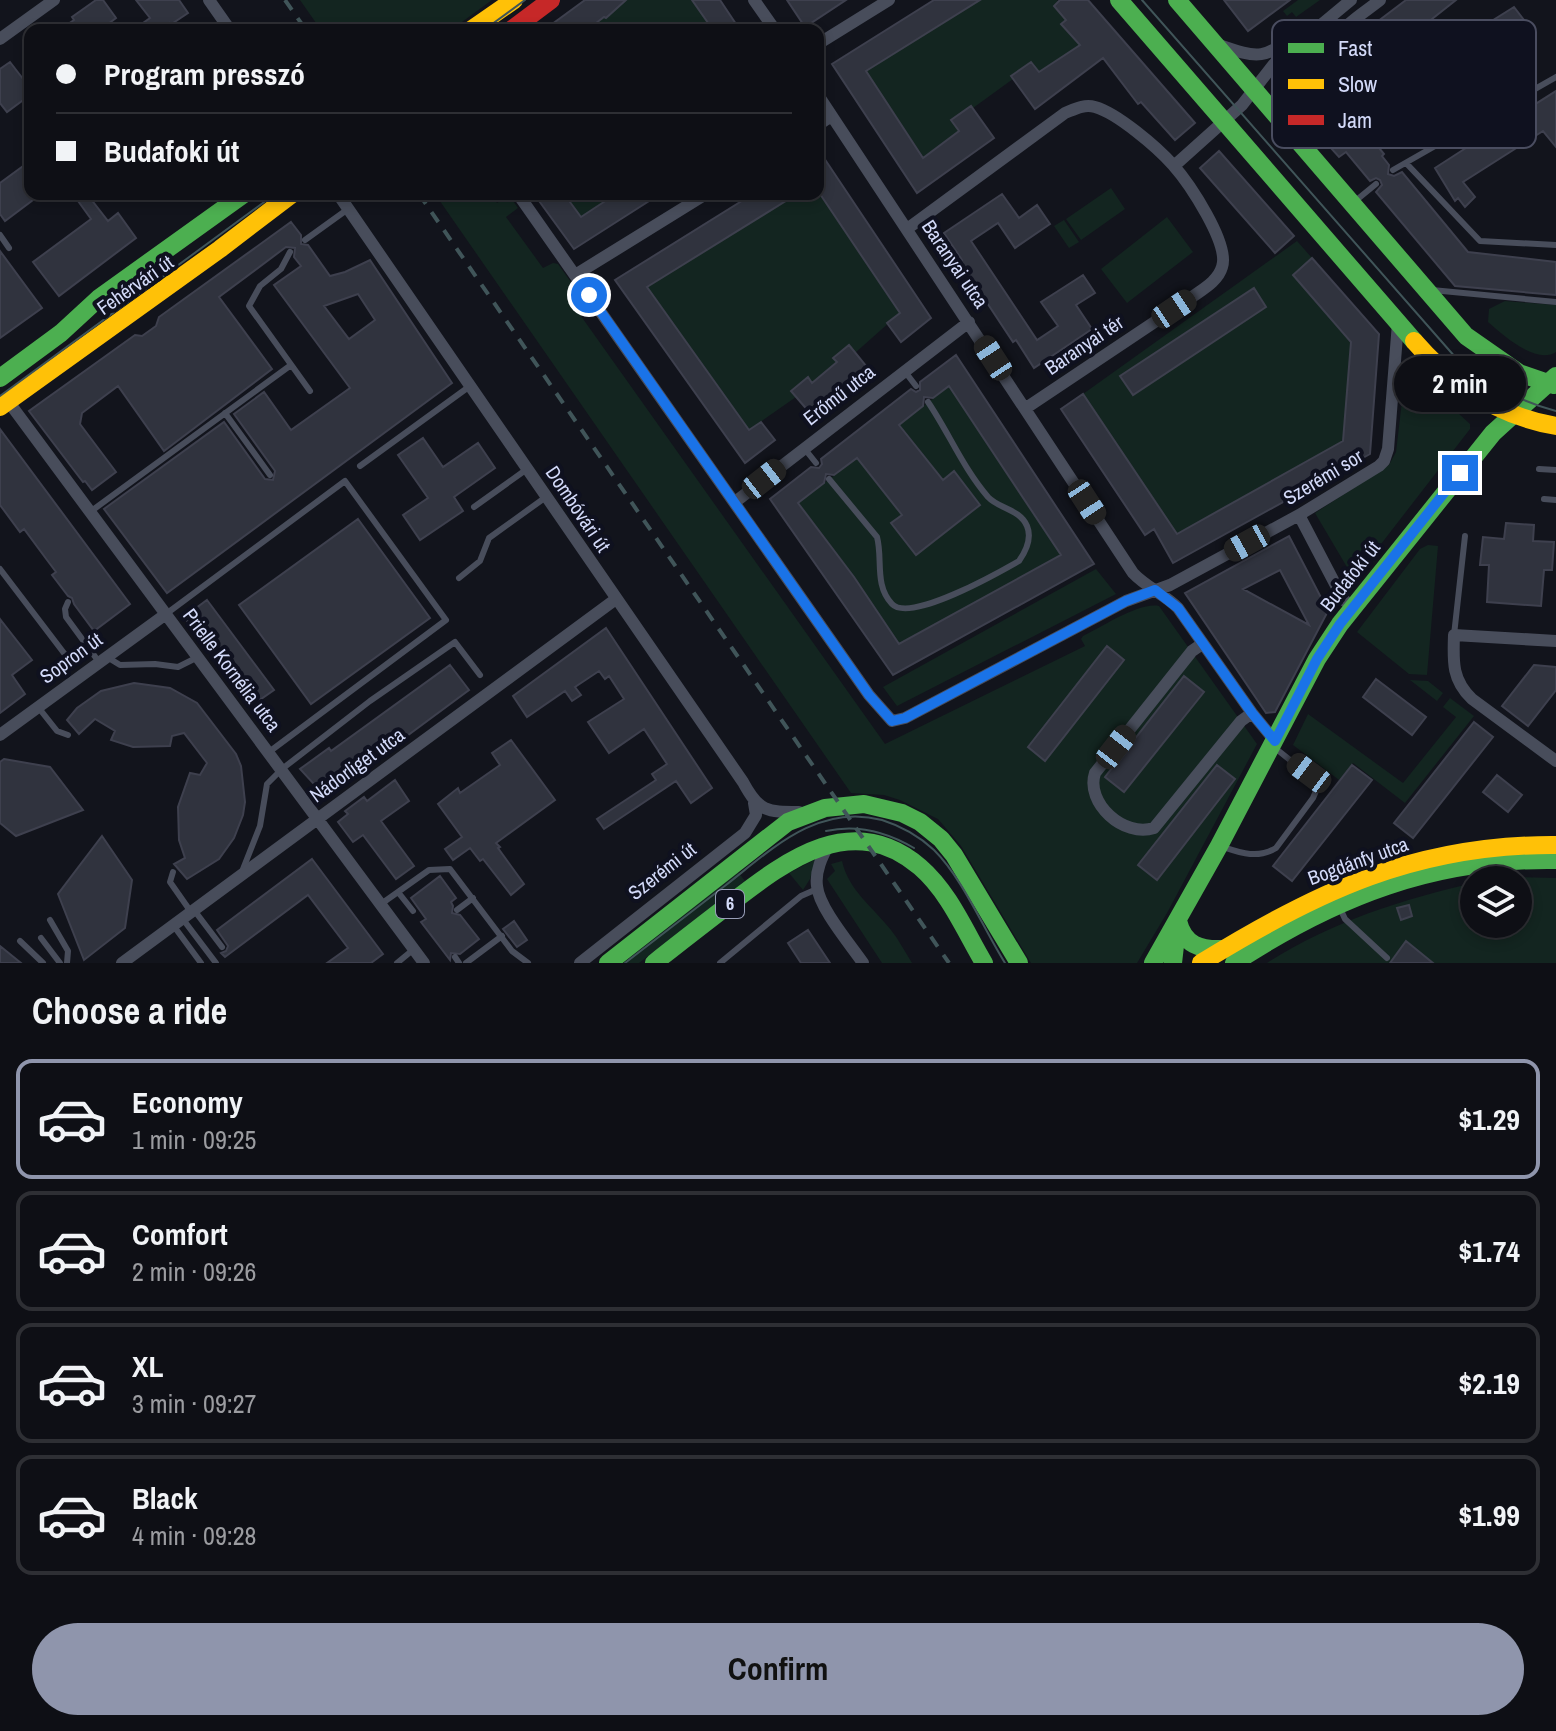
<!DOCTYPE html>
<html lang="en">
<head>
<meta charset="utf-8">
<style>
	body { margin:0; font-family:"Archivo Narrow",sans-serif; background:#17181e; color:#f1f3f6; height:100vh; display:flex; flex-direction:column; font-size:30px; white-space:nowrap }
	* { box-sizing:border-box; margin:0 }
	p { font-size:26px; color:#9b9ca0 }
	.icon { flex:none; width:44px; height:44px; fill:none; stroke:currentColor; stroke-width:2; stroke-linecap:round; stroke-linejoin:round }
	.map { position:relative; height:963px; overflow:hidden }
	.panel { display:flex; flex-direction:column; background:#0e0f15; flex:1 }
	.panel>* { flex:none }
	.top-card { position:absolute; left:24px; top:24px; width:800px; height:176px; border-radius:16px; box-shadow:0 4px 12px #0003,0 0 0 2px #2e2f34; display:grid; align-content:center; height:176px; padding:0 32px; background:#0e0f15 }
	.buttons { position:absolute; left:1460px; top:866px; display:grid; gap:16px }
	.buttons a { display:grid; place-items:center; width:72px; height:72px; border-radius:50%; background:#0e0f15; box-shadow:0 4px 12px #0003,0 0 0 2px #2e2f34; font-size:40px }
	.end { position:absolute; width:36px; height:36px; margin:-18px; border:10px solid #1a73e8; background:#fff; box-shadow:0 0 0 4px #fff }
	.from { border-radius:50% }
	.bubble { position:absolute; height:56px; border-radius:28px; background:#0e0f15; box-shadow:0 4px 12px #0003,0 0 0 2px #2e2f34; font-size:26px; font-weight:800; line-height:56px; text-align:center }
	.car { position:absolute; width:24px; height:48px; margin:-24px -12px; border-radius:10px; box-shadow:0 0 6px 2px #0007; background:linear-gradient(#222 24%,#8ab4d8 0 40%,#222 0 76%,#8ab4d8 0 86%,#222 0) }
	.top-card b { display:flex; align-items:center; gap:28px; height:76px; font-size:30px }
	.top-card b+b { border-top:2px solid #2e2f34 }
	.top-card i { width:20px; height:20px; background:#f1f3f6 }
	ul { padding:0; list-style:none }
	li { display:flex; align-items:center; gap:24px; height:120px; margin:0 16px 12px; padding:0 16px; border:4px solid #2e2f34; border-radius:16px }
	li div { flex:1 }
	li b { display:block; font-size:30px }
	li em { font-style:normal; font-weight:800 }
	li.on { border-color:#8f95ac }
	li>.icon { width:72px; height:72px; stroke-width:1.5 }
	h2 { padding:0 32px; font-size:36px; line-height:96px }
	.cta { display:flex; gap:16px; margin-top:auto; padding:16px 32px }
	.cta a { flex:1; height:92px; border-radius:48px; background:#8f95ac; color:#111; font-size:32px; font-weight:800; line-height:92px; text-align:center }
	.map>svg:first-child { display:block }
	.green { fill:#132520 }
	.building { fill:#30333e; stroke:#3e404e; stroke-width:2; fill-rule:evenodd }
	.lines { fill:none; stroke-linecap:round; stroke-linejoin:round }
	.lane { stroke:#484d5b; stroke-width:6 }
	.street { stroke:#484d5b; stroke-width:12 }
	.fast { stroke:#4caf50; stroke-width:18 }
	.slow { stroke:#ffc107; stroke-width:18 }
	.jam { stroke:#c62828; stroke-width:18 }
	.tram { stroke:#405559; stroke-width:2 }
	.rail { stroke:#405559; stroke-width:4; stroke-dasharray:12 10; stroke-linecap:butt }
	.route { stroke:#1a73e8; stroke-width:10 }
	.labels { text-anchor:middle; stroke-width:8; stroke-linejoin:round; paint-order:stroke }
	.shield { fill:#0f111f; stroke:#989eb8; stroke-width:2 }
	.shield-label { font-size:18px; font-weight:bold; fill:#d3daf9 }
	.street-label { font-size:20px; fill:#d3daf9; stroke:#0f111f }
	.key { fill:#0f111f; stroke:#4a4d60; stroke-width:2 }
	.key-label { font-size:22px; fill:#d3daf9 }
</style>
</head>
<body>
<div class="map">
<svg width="1556" height="963" viewBox="0 0 1556 963">
	<rect width="100%" height="100%" fill="#12141c"/>
	<!-- green -->
	<path class="green" d="M300,0H492L451,30H321Z
		M626,0H692L713,30H599L594,24L604,17L606,18Z
		M980,0H1057L1058,2L1054,6L1066,20L1062,24L1089,45L1039,72L1030,62L1011,76L1013,79L973,108L971,106L952,119L960,133L924,158L866,71Z
		M1298,0H1320L1296,17L1292,12L1287,16L1283,11Z
		M1111,188L1125,209L1081,240L1066,219Z
		M818,191L900,313L855,353L848,345L834,357L837,362L812,383L807,378L791,391L796,397L749,430L647,287L797,194H818Z
		M435,194H491L497,203L509,195L518,208L506,217L543,268L553,263L558,264L578,292V297L571,302L885,744L1085,646L1081,639L1083,636C1102,627 1139,602 1159,606L1257,744L1167,913L1137,963H1031L961,846L938,819L900,800L884,795L851,793Z
		M564,194H616L581,217Z
		M1167,217L1193,252L1127,303L1101,269Z
		M1064,220L1079,242L1069,248L1054,226Z
		M1297,241L1312,258L1293,275L1351,342L1343,441L1171,538L1167,519L1083,394Z
		M1505,301L1556,305V352C1536,365 1503,335 1488,322L1489,309Z
		M1414,376L1421,379L1470,424V429L1354,579L1315,513L1389,465L1396,452L1404,384L1407,379Z
		M949,386L1061,555L899,644L854,577L798,503L857,458L902,515L891,523L916,555L980,506L955,472L943,480L899,425Z
		M1428,545L1438,546L1427,675L1409,674L1357,632L1420,549Z
		M1096,569L1116,594L897,706L883,687Z
		M1410,680L1428,681L1443,693L1437,701Z
		M1450,698L1474,716L1405,803L1353,763L1339,780L1293,745L1308,714L1403,783L1456,717L1443,707Z
		M816,859L810,879L803,890L789,873Z
		M842,861C849,891 873,907 891,930C899,940 905,952 912,963H882L827,879L835,871L831,864Z
		M738,872L745,881L639,963H623Z
		M1507,877L1556,878V963H1267C1329,923 1402,899 1474,883V924H1518V880H1491Z"/>
	<!-- building -->
	<path class="building" d="M96,0H103L116,18L100,30H59L74,20L72,17Z
		M136,0H179L188,13L170,25L169,23L158,30H133L150,18Z
		M585,0H626L606,18L604,17L587,30H544Z
		M692,0H720L740,30H713Z
		M787,0H846L805,27Z
		M934,0H980L866,71L923,158L959,131L951,120L971,106L994,138L917,193L832,64Z
		M1060,0H1088L1195,123L1175,140L1141,102L1138,104L1103,58L1035,109L1011,76L1031,62L1039,72L1080,45L1061,24L1066,20L1054,6Z
		M1224,0H1290L1248,31Z
		M1406,0H1456L1389,53L1388,66L1373,76L1362,71L1358,73L1354,69L1316,97L1340,123L1345,122L1360,138L1366,132L1384,154L1382,156L1389,165L1388,174L1394,176L1402,172L1468,252L1556,262V295L1455,286L1376,192L1382,185L1380,180L1376,178L1370,181L1346,152L1339,157L1282,94Z
		M1514,7L1534,33L1523,41L1515,30L1489,49L1480,37L1492,29L1487,24Z
		M10,62L30,88V95L7,112L0,103V69Z
		M1556,91V147L1543,131L1463,182L1475,197L1465,207L1458,198L1455,201L1435,168L1486,135L1483,130L1492,124L1496,129Z
		M818,149L931,318L901,342L887,323L900,313L818,191Z
		M1219,151L1294,236L1275,253L1200,168Z
		M30,161V194H41L5,221L0,214V183Z
		M73,194H87L108,221L118,213L136,238L59,296L33,262L91,219Z
		M534,194H564L581,217L616,194H660L574,249Z
		M753,194H797L647,287L749,430L761,422L775,440L745,463L615,280Z
		M1002,194L1019,218L1037,205L1050,224L1015,248L998,223L971,241L1037,340L1058,326L1041,302L1083,275L1095,293L1076,305L1092,329L1034,368L1016,340L1013,342L960,262L962,260L944,233Z
		M291,222L301,235V244L308,245L330,276L345,272L370,260L452,383L167,593L104,509L224,422L265,479L273,480L275,471L234,414L264,392L291,430L350,388L274,285L301,266L294,257L295,248L286,247L219,297L272,369L164,451L118,386L82,413L80,424L116,472L92,490L85,481L83,482L29,411L135,335L142,336L156,326L159,317ZM358,294L375,320L349,339L324,306Z
		M0,251L42,308L0,338Z
		M1312,258L1379,334L1370,454L1173,563L1154,529L1145,535L1061,409L1083,394L1177,534L1343,441L1351,342L1293,275Z
		M1254,288L1266,307L1133,395L1120,376Z
		M849,345L867,367L810,413L791,391L808,377L812,383L837,362L833,358Z
		M956,355L1094,564L893,675L770,499L811,467L819,468L822,464L821,459L911,389L916,392L920,390V382ZM949,386L1061,555L899,644L854,577L798,503L824,483L826,474L834,475L857,458L902,515L891,523L916,555L980,505L954,471L943,480L899,425L923,406L924,397L933,398Z
		M0,429L130,604L94,631L74,604L72,598L68,596L52,575L56,572L47,560L24,529L20,532L0,505Z
		M423,438L443,467L478,443L495,468L454,497L463,511L420,540L403,515L428,498L398,455Z
		M358,519L430,618L311,704L239,605Z
		M1506,523L1534,525L1533,541L1554,542L1552,570H1544L1541,606L1487,602L1489,565H1480L1483,537L1504,539Z
		M1289,536L1328,611L1275,712L1266,713L1185,593ZM1280,570L1309,625L1243,589Z
		M207,600L274,690L251,706L184,617Z
		M0,619L32,660L12,675L25,694L0,713Z
		M606,628L712,788L691,803L676,781L604,829L597,819L656,780L652,774L667,764L644,729L609,753L588,722L624,699L609,676L605,679L599,671L575,687L581,695L572,701L565,691L527,717L513,696Z
		M1107,646L1124,660L1045,761L1028,747Z
		M450,665L469,690L361,770L360,768L324,795L300,769L329,748L331,751Z
		M1534,665L1556,667V690L1528,726L1502,706Z
		M1184,676L1204,692L1124,792L1105,777Z
		M1376,679L1426,717L1412,735L1363,697Z
		M134,683L170,688L197,703L236,754L241,766L245,802L243,815L234,838L219,859L187,879L174,864L185,858L179,840L178,807L190,773L200,775L207,763L184,733L172,736L170,746L133,747L111,740L115,731L95,719L79,734L67,720L77,708L101,691Z
		M1474,722L1493,737L1413,838L1394,823Z
		M511,740L555,800L496,843L500,847L498,848L524,884L511,895L483,859L480,861L470,848L453,860L445,849L462,837L438,804L458,788L460,793L500,765L492,753Z
		M4,759L50,767L83,810L16,836L0,823V762Z
		M1217,765L1235,779L1157,880L1138,865Z
		M1352,765L1372,780L1292,881L1273,866Z
		M1497,775L1522,795L1508,812L1483,792Z
		M395,780L409,801L381,821L414,866L396,879L363,835L353,842L338,822L348,814L345,811L364,797L367,801Z
		M102,836L132,880L125,928L84,960L58,894Z
		M312,859L383,954L371,963H327L348,948L308,895L225,957L221,953L226,951L228,946L217,930Z
		M440,876L456,898L451,902L453,906L452,913L460,915L479,939L460,954L451,953L450,960L421,922L426,919L411,898Z
		M1409,905L1412,916L1401,920L1397,908Z
		M514,921L527,940L517,947L503,929Z
		M808,930L830,963H801L788,943Z
		M1406,941L1433,963H1390Z
		M0,946L21,963H0Z"/>
	<g class="lines">
		<!-- lane -->
		<path class="lane" d="M1406,163L1480,241L1556,245
			M1393,170L1556,77
			M1354,202L1376,184
			M0,235L9,248
			M305,240L348,209
			M290,252L281,269L260,286L249,306L310,391
			M1432,290L1556,302
			M906,373L916,386
			M225,413L270,475
			M804,448L816,463
			M360,466L470,386
			M1539,469L1556,470
			M829,479L877,537C883,559 874,585 892,604C910,623 998,573 1019,561C1026,551 1032,538 1027,526C1020,509 999,509 988,497C963,468 949,433 928,402
			M1544,499L1556,500
			M474,507L527,469
			M90,512L291,365
			M0,569L70,661
			M459,578L480,561L489,538L546,497
			M68,602L65,609L66,617L99,662
			M166,614L345,481L446,620L269,752
			M1454,635L1465,536
			M107,657L120,665L155,664L178,667L198,657
			M38,707L57,731L68,735
			M1223,847C1241,853 1258,859 1276,848L1313,798L1316,791L1315,780L1275,748
			M243,869L260,826L267,784L282,769L370,701L455,642L480,675
			M173,872L170,882L191,912
			M398,892L413,911
			M381,904L429,870L450,869L512,951L528,963
			M1339,906L1345,919L1387,958
			M194,910L222,947
			M457,910L473,898
			M182,918L216,963
			M50,920L68,951L67,963
			M173,925L201,963
			M41,938L60,963
			M20,941L43,963
			M455,957L459,963
			M397,963L414,949
			M466,963L502,936
			M720,963L801,896L817,889"/>
		<!-- street -->
		<path class="street" d="M209,0L230,30
			M754,0L775,30
			M0,39L54,0
			M818,44L889,0
			M1216,44C1264,61 1264,58 1304,29
			M1285,55C1315,69 1329,42 1349,24C1359,15 1370,8 1380,0
			M818,95L1133,573C1146,587 1164,594 1178,608L1252,713L1275,741
			M818,125L831,116
			M1174,166L1242,105L1274,64L1351,0
			M338,194L743,782C759,812 767,812 799,812
			M518,194L869,695L892,721L905,718L1126,601L1170,585L1299,515L1379,466L1384,461L1388,449L1398,323
			M907,229L1065,113C1075,109 1084,104 1095,107C1117,113 1157,147 1173,165C1189,183 1230,244 1222,267C1218,281 1203,289 1192,297L1026,408
			M575,275L706,194
			M8,401L424,963
			M735,502L969,322
			M1299,515L1343,599L1352,607
			M1556,641L1454,635C1453,662 1452,680 1472,699L1556,761
			M1202,644L1192,651L1095,773C1085,803 1124,838 1154,828L1241,721L1252,713
			M0,735L166,614
			M829,844C822,857 815,871 817,886C819,908 850,944 863,963
			M122,963L616,599
			M580,963L745,833L756,815L754,803"/>
		<!-- fast -->
		<path class="fast" d="M1119,0L1414,341
			M1177,0L1466,336L1519,373L1554,385
			M0,378L61,333L99,298L244,194
			M1178,921C1184,945 1200,950 1223,949
			M608,963L788,822L825,808L864,804L902,813L920,822L941,839L954,855L1019,963
			M654,963C679,943 705,923 731,903C788,859 853,810 920,867C949,892 965,931 984,963
			M1153,963L1219,846L1317,659L1340,624L1493,433L1556,376
			M1173,963L1177,928
			M1234,963C1335,897 1434,858 1556,860"/>
		<!-- slow -->
		<path class="slow" d="M471,30L514,0
			M1414,341C1452,385 1498,416 1556,426
			M0,407L220,249L292,194
			M1201,963C1317,891 1417,844 1556,845"/>
		<!-- jam -->
		<path class="jam" d="M511,30L551,0"/>
		<!-- tram -->
		<path class="tram" d="M1142,0L1456,358C1486,383 1518,401 1556,411
			M484,30L525,0
			M0,396L275,194
			M826,831C857,824 887,832 914,848
			M625,963C659,937 692,911 726,885C772,849 818,803 882,820C901,826 919,836 934,850C963,879 983,928 1005,963"/>
		<!-- rail -->
		<path class="rail" d="M285,0L306,30
			M419,194L949,963"/>
	</g>
	<g class="lines">
		<!-- route -->
		<path class="route" d="M589,295L869,695L892,721L905,718L1126,601L1155,590L1178,608L1252,713L1275,741L1317,659L1340,624L1460,473"/>
	</g>
	<g class="labels">
		<!-- shield labels -->
		<rect class="shield" x="716" y="890" width="28" height="28" rx="6"/>
		<g class="shield-label">
			<text x="730" y="910">6</text>
		</g>
		<!-- street labels -->
		<g class="street-label">
			<text transform="translate(955 264) rotate(56)" y="7">Baranyai utca</text>
			<text transform="translate(135 285) rotate(-35)" y="7">Fehérvári út</text>
			<text transform="translate(1084 345) rotate(-34)" y="7">Baranyai tér</text>
			<text transform="translate(839 395) rotate(-38)" y="7">Erőmű utca</text>
			<text transform="translate(1323 477) rotate(-31)" y="7">Szerémi sor</text>
			<text transform="translate(578 509) rotate(56)" y="7">Dombóvári út</text>
			<text transform="translate(1350 576) rotate(-52)" y="7">Budafoki út</text>
			<text transform="translate(71 658) rotate(-36)" y="7">Sopron út</text>
			<text transform="translate(232 670) rotate(53)" y="7">Prielle Kornélia utca</text>
			<text transform="translate(357 765) rotate(-36)" y="7">Nádorliget utca</text>
			<text transform="translate(1358 861) rotate(-20)" y="7">Bogdánfy utca</text>
			<text transform="translate(662 871) rotate(-38)" y="7">Szerémi út</text>
		</g>
	</g>
	<!-- legend -->
	<rect x="1272" y="20" width="264" height="128" rx="12" class="key"/>
	<rect x="1288" y="43" width="36" height="10" fill="#4caf50"/>
	<rect x="1288" y="79" width="36" height="10" fill="#ffc107"/>
	<rect x="1288" y="115" width="36" height="10" fill="#c62828"/>
	<g class="key-label">
		<text x="1338" y="56">Fast</text>
		<text x="1338" y="92">Slow</text>
		<text x="1338" y="128">Jam</text>
	</g>
</svg>
<div class="buttons">
<a><svg class="icon" aria-label="layers" viewBox="0 0 24 24"><path d="M12 4l9 5-9 5-9-5zM3 14l9 5 9-5"/></svg></a>
</div>
<i class="end from" style="left:589px;top:295px"></i>
<i class="end" style="left:1460px;top:473px"></i>
<div class="bubble" style="left:1394px;top:356px;width:132px">2 min</div>
<i class="car" style="left:1174px;top:309px;rotate:56deg"></i>
<i class="car" style="left:993px;top:358px;rotate:327deg"></i>
<i class="car" style="left:764px;top:479px;rotate:52deg"></i>
<i class="car" style="left:1087px;top:502px;rotate:147deg"></i>
<i class="car" style="left:1247px;top:543px;rotate:241deg"></i>
<i class="car" style="left:1116px;top:747px;rotate:38deg"></i>
<i class="car" style="left:1309px;top:773px;rotate:307deg"></i>
<div class="top-card">
<b><i class="from"></i>Program presszó</b>
<b><i></i>Budafoki út</b>
</div>
</div>
<section class="panel">
<h2>Choose a ride</h2>
<ul>
<li class="on"><svg class="icon" aria-label="car" viewBox="0 0 24 24"><path d="M5 17H2v-5l4-1 3-4h7l3 4 3 1v5h-3M9 17h6M6 11h13"/><circle cx="7" cy="17" r="2"/><circle cx="17" cy="17" r="2"/></svg><div><b>Economy</b><p>1 min · 09:25</p></div><em>$1.29</em></li>
<li><svg class="icon" aria-label="car" viewBox="0 0 24 24"><path d="M5 17H2v-5l4-1 3-4h7l3 4 3 1v5h-3M9 17h6M6 11h13"/><circle cx="7" cy="17" r="2"/><circle cx="17" cy="17" r="2"/></svg><div><b>Comfort</b><p>2 min · 09:26</p></div><em>$1.74</em></li>
<li><svg class="icon" aria-label="car" viewBox="0 0 24 24"><path d="M5 17H2v-5l4-1 3-4h7l3 4 3 1v5h-3M9 17h6M6 11h13"/><circle cx="7" cy="17" r="2"/><circle cx="17" cy="17" r="2"/></svg><div><b>XL</b><p>3 min · 09:27</p></div><em>$2.19</em></li>
<li><svg class="icon" aria-label="car" viewBox="0 0 24 24"><path d="M5 17H2v-5l4-1 3-4h7l3 4 3 1v5h-3M9 17h6M6 11h13"/><circle cx="7" cy="17" r="2"/><circle cx="17" cy="17" r="2"/></svg><div><b>Black</b><p>4 min · 09:28</p></div><em>$1.99</em></li>
</ul>
<div class="cta"><a>Confirm</a></div>
</section>
</body>
</html>
